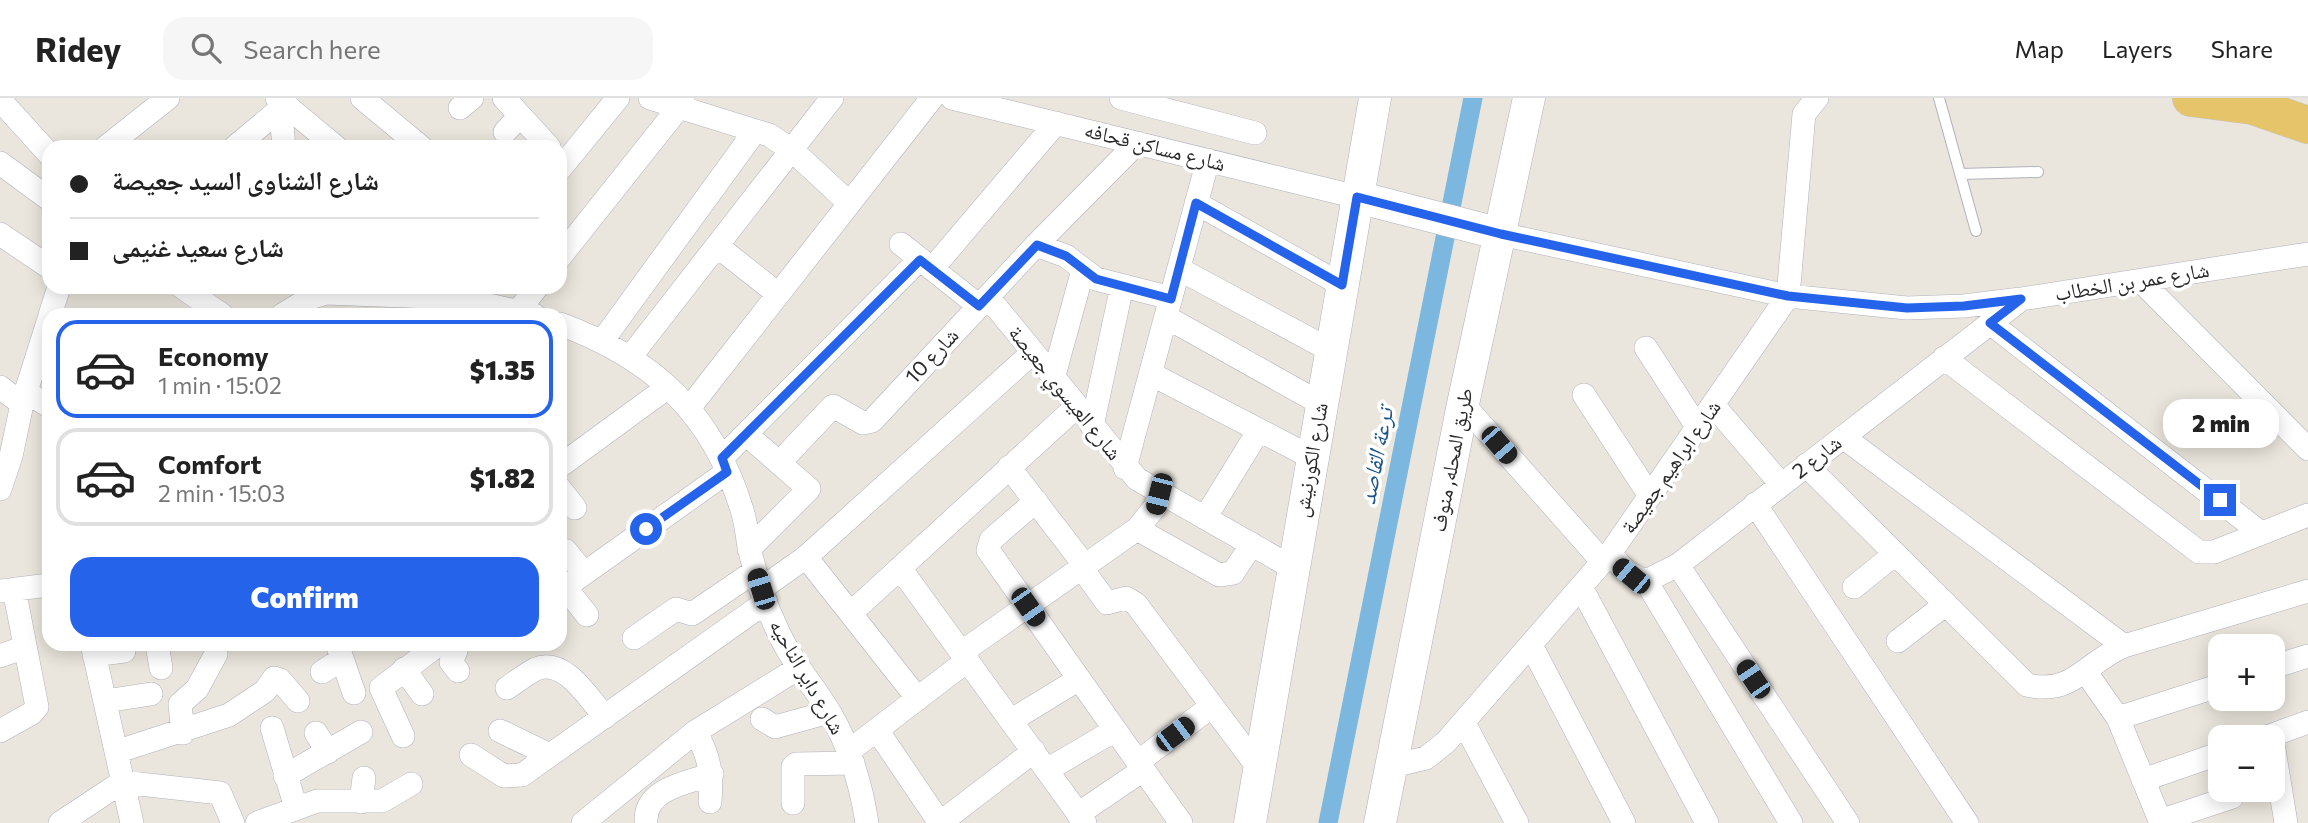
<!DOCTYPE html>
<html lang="en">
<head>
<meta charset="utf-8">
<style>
	body { margin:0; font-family:Commissioner,"Noto Naskh Arabic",sans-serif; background:#f6f6f6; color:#222; height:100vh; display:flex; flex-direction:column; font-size:26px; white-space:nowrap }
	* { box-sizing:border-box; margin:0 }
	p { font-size:23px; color:#767676 }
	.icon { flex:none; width:38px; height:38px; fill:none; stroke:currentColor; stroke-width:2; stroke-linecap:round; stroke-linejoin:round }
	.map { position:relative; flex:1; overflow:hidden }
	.drawer { position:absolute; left:42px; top:210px; width:525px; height:343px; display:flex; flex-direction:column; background:#fff; border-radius:21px; box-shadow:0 4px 18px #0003 }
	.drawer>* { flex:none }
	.hud { position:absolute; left:42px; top:42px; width:525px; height:154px; border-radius:21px; box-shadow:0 4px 18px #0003; display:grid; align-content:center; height:154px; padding:0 28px; background:#fff }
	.tools { position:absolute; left:2208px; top:536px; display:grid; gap:14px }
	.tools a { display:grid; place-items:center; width:77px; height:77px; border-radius:14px; background:#fff; box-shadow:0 4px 18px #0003; font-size:35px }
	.end { position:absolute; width:32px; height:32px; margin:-16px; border:9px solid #2563eb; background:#fff; box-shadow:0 0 0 4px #fff }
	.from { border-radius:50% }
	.bubble { position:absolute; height:49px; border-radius:21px; background:#fff; box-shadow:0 4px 18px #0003; font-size:23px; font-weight:800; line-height:49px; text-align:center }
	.car { position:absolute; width:21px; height:42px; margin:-21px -10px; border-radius:9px; box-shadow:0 0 5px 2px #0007; background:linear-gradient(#222 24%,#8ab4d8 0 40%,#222 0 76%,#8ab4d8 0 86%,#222 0) }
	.hud b { display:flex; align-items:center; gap:24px; height:66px; font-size:26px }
	.hud b+b { border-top:2px solid #e0e0e0 }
	.hud i { width:18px; height:18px; background:#222 }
	ul { padding:12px 0 0; list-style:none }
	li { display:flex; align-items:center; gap:21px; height:98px; margin:0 14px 10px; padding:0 14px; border:4px solid #e0e0e0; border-radius:21px }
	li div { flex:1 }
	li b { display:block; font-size:26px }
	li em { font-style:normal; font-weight:800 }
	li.on { border-color:#2563eb }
	li>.icon { width:63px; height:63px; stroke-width:1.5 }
	.cta { display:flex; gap:14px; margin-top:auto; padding:14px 28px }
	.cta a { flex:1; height:80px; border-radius:21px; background:#2563eb; color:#fff; font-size:28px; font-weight:800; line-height:80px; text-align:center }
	header { display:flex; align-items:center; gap:42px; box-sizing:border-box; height:98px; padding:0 35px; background:#fff; border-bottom:2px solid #e0e0e0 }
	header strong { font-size:33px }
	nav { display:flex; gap:38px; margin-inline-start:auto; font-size:24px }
	.search { width:490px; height:63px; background:#f6f6f6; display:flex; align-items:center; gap:18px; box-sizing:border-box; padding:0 24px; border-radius:21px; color:#767676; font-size:26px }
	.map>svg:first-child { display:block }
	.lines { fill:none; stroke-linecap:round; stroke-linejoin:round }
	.canal { stroke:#7cb7e0; stroke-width:19 }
	.service-casing { stroke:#b0b1bb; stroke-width:12 }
	.minor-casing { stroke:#b0b1bb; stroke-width:24 }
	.secondary-casing { stroke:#b0b1bb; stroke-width:33 }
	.trunk-casing { stroke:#c7c7c7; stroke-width:38 }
	.service { stroke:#fff; stroke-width:10 }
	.minor { stroke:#fff; stroke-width:23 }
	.secondary { stroke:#fff; stroke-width:32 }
	.trunk { stroke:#e6c46a; stroke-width:37 }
	.route { stroke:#2563eb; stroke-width:9 }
	.labels { text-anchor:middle; stroke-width:7; stroke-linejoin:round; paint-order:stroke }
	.street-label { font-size:21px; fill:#292929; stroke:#fff }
	.water-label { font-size:23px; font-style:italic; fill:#1d558a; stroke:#fff }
</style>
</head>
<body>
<header>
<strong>Ridey</strong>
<div class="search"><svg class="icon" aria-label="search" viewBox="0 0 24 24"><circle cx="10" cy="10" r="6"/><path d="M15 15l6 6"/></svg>Search here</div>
<nav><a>Map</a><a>Layers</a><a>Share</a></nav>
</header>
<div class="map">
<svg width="2308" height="725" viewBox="0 0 2308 725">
	<rect width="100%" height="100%" fill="#eae6dd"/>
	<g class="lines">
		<!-- canal -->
		<path class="canal" d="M1328,725L1473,0"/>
		<defs>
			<path id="service" d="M1939,0L1976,133
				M1960,76L2038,74"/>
			<path id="minor" d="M277,0L336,49
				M362,0L421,49
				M504,0L549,49
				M650,0L769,37L792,52L849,105
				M952,0L1357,99
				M1121,0L1255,35
				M0,2L49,56
				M460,10L472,0
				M505,34L520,18
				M106,49L168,0
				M235,49L284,8
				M284,49L282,27L285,0
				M0,65L49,101
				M560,71L618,0
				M1196,105L1342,187
				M0,136L49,169
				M1501,136L1788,198L1907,210L1964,208L2021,201L2308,156
				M901,146L979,208
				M1036,147L1066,158L1096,181L1171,200
				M717,148L778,196
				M560,159L680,8L683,0
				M932,171L1056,25
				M1179,171L1330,252
				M2141,183L2308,351
				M182,189L222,217
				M988,199L1137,381L1293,470
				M519,212L537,189
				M50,217L59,189
				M282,217L310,200L326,195L457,200L534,217
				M1166,219L1320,305
				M1990,225L2261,435
				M560,226C653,260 713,316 742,412C746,424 747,437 749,449C755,476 764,504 776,529C790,562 812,585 830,615C850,649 861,686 867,725
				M603,242L755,33
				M1646,250L1698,330
				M631,258L832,0
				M1944,260L2199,454H2214L2308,417
				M1151,276L1311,359
				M1053,281L1083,172
				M0,289L22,306
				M26,294L49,308
				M1584,297L1650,398
				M1463,306L1603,464
				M1714,308L1781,386
				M690,309L932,0
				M1092,328L1122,188
				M746,336L809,391L749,451
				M1843,339L2124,548
				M722,360L920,161
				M780,364L833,308L863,325L872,323L1036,147L1137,45
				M1806,367L2027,587C2073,598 2086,564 2124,548L2308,493
				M560,368L668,289
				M1009,369L1086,469
				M1125,370L1208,62
				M0,391L11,358L22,306L49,221
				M560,391L575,410
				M1036,403L991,442L988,452L1181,725
				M1755,406L1967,725
				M1205,420L1259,332
				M1137,431L1219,477L1233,475L1252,446
				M1611,454C1620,470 1629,477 1646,483L1678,467L2019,203
				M560,455L566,453L584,475
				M806,459L918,601
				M1678,467L1848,725
				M900,470L1085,725
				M1083,472L1107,505L1126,500L1136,506L1260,672
				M1646,483L1791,725
				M1581,489L1707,725
				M1854,489L1895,456
				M761,491L806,459L1032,255
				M0,493L49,487
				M851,515L1076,309
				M587,517L568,493V487L727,374
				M634,540L676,511L692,516L755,473
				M1898,543L1946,506
				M92,546L132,725
				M157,546L161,570
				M337,546L354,595
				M451,546L456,553L451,564L458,573
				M1531,547L1624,725
				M962,554L1137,431L1155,409L1159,395
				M94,557L124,553
				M0,558L25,549
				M2273,569L2308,558
				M404,571L422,596
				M2085,573L2118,620L2161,725
				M322,574L342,561
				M507,590C516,584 526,576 536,571C565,559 589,601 605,619
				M105,603L151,596
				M2118,620L2221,587
				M762,621L775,629L829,614
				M1012,622L1079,581
				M1464,625L1517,725
				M272,630L296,710
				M877,632L940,725
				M0,633L32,615L37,609L14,491
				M500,633L550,657
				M695,634C710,657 712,677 710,704
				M183,635L180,606L197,591L216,556
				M316,635L328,654
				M403,638L381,590L439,546
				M2267,639L2308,624
				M2273,646L2286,725
				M849,653L968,562
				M116,654L229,617L265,593L274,580L280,582L298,603
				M471,657L504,678L522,677L766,504
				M1138,664L1212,608
				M1392,668L1426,660L1446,644L1611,454L1788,198L1804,16L1817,0
				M1047,672L1115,632
				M285,678L361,634
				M2143,682L2221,655
				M361,704L364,680
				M793,705V669L796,666L853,665
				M1078,716L1143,672
				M646,721C647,690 687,685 712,676
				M2160,723L2232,699
				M60,725L122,684L220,695L233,725
				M257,725L317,703H382L411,686
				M583,725L695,634L797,571
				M940,725L1034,653"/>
			<path id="secondary" d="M1357,99L1501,136
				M1250,725L1375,0
				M1380,725L1463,306L1529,0"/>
			<path id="trunk" d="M2191,0L2253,8L2308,27"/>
		</defs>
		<!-- service casing -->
		<use href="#service" class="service-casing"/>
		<!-- minor casing -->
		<use href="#minor" class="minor-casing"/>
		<!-- secondary casing -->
		<use href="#secondary" class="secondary-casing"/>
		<!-- trunk casing -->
		<use href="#trunk" class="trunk-casing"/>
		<!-- service -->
		<use href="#service" class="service"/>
		<!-- minor -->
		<use href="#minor" class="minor"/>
		<!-- secondary -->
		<use href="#secondary" class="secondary"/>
		<!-- trunk -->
		<use href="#trunk" class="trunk"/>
	</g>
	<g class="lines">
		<!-- route -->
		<path class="route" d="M646,431L727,374L722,360L920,162L979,208L1037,147L1066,158L1096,181L1171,201L1196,105L1342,187L1357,99L1501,136L1788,198L1907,210L1964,208L2021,201L1990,225L2220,402"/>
	</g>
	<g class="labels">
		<!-- street labels -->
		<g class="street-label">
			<text transform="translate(1155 49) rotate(14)" y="7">شارع مساكن قحافه</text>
			<text transform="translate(2132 184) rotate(-9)" y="7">شارع عمر بن الخطاب</text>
			<text transform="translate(932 258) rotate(-47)" y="7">شارع 10</text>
			<text transform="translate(1065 295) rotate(51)" y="7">شارع العيسوي جعيصة</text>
			<text transform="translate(1817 359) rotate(-38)" y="7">شارع 2</text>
			<text transform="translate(1311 362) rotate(-80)" y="7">شارع الكورنيش</text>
			<text transform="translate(1452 362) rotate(-79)" y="7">طريق المحله, منوف</text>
			<text transform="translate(1671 369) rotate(-55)" y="7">شارع ابراهيم جعيصة</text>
			<text transform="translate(807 579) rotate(60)" y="7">شارع داير الناحيه</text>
		</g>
		<!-- water labels -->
		<g class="water-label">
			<text transform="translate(1376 358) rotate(-79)" y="8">ترعة القاصد</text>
		</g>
	</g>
</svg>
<div class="tools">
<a>+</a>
<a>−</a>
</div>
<i class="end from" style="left:646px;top:431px"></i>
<i class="end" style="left:2220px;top:402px"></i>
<div class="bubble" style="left:2163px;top:301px;width:116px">2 min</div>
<i class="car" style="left:1499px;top:347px;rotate:139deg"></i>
<i class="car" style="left:1159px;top:396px;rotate:194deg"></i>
<i class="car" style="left:1631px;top:478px;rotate:310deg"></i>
<i class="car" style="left:761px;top:491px;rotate:343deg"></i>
<i class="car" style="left:1028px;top:509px;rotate:145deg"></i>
<i class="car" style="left:1753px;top:581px;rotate:326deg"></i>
<i class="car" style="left:1175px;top:636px;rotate:53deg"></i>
<div class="hud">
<b><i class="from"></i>شارع الشناوى السيد جعيصة</b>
<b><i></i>شارع سعيد غنيمى</b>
</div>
<section class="drawer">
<ul>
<li class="on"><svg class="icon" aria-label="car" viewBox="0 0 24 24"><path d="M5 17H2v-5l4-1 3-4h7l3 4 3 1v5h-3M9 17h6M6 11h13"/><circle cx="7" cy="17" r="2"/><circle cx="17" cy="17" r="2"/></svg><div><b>Economy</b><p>1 min · 15:02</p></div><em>$1.35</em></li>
<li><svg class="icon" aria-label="car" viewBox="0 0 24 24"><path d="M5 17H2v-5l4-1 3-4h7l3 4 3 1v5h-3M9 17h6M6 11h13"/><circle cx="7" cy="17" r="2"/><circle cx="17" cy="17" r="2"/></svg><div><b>Comfort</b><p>2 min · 15:03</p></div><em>$1.82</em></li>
</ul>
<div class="cta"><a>Confirm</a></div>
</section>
</div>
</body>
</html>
